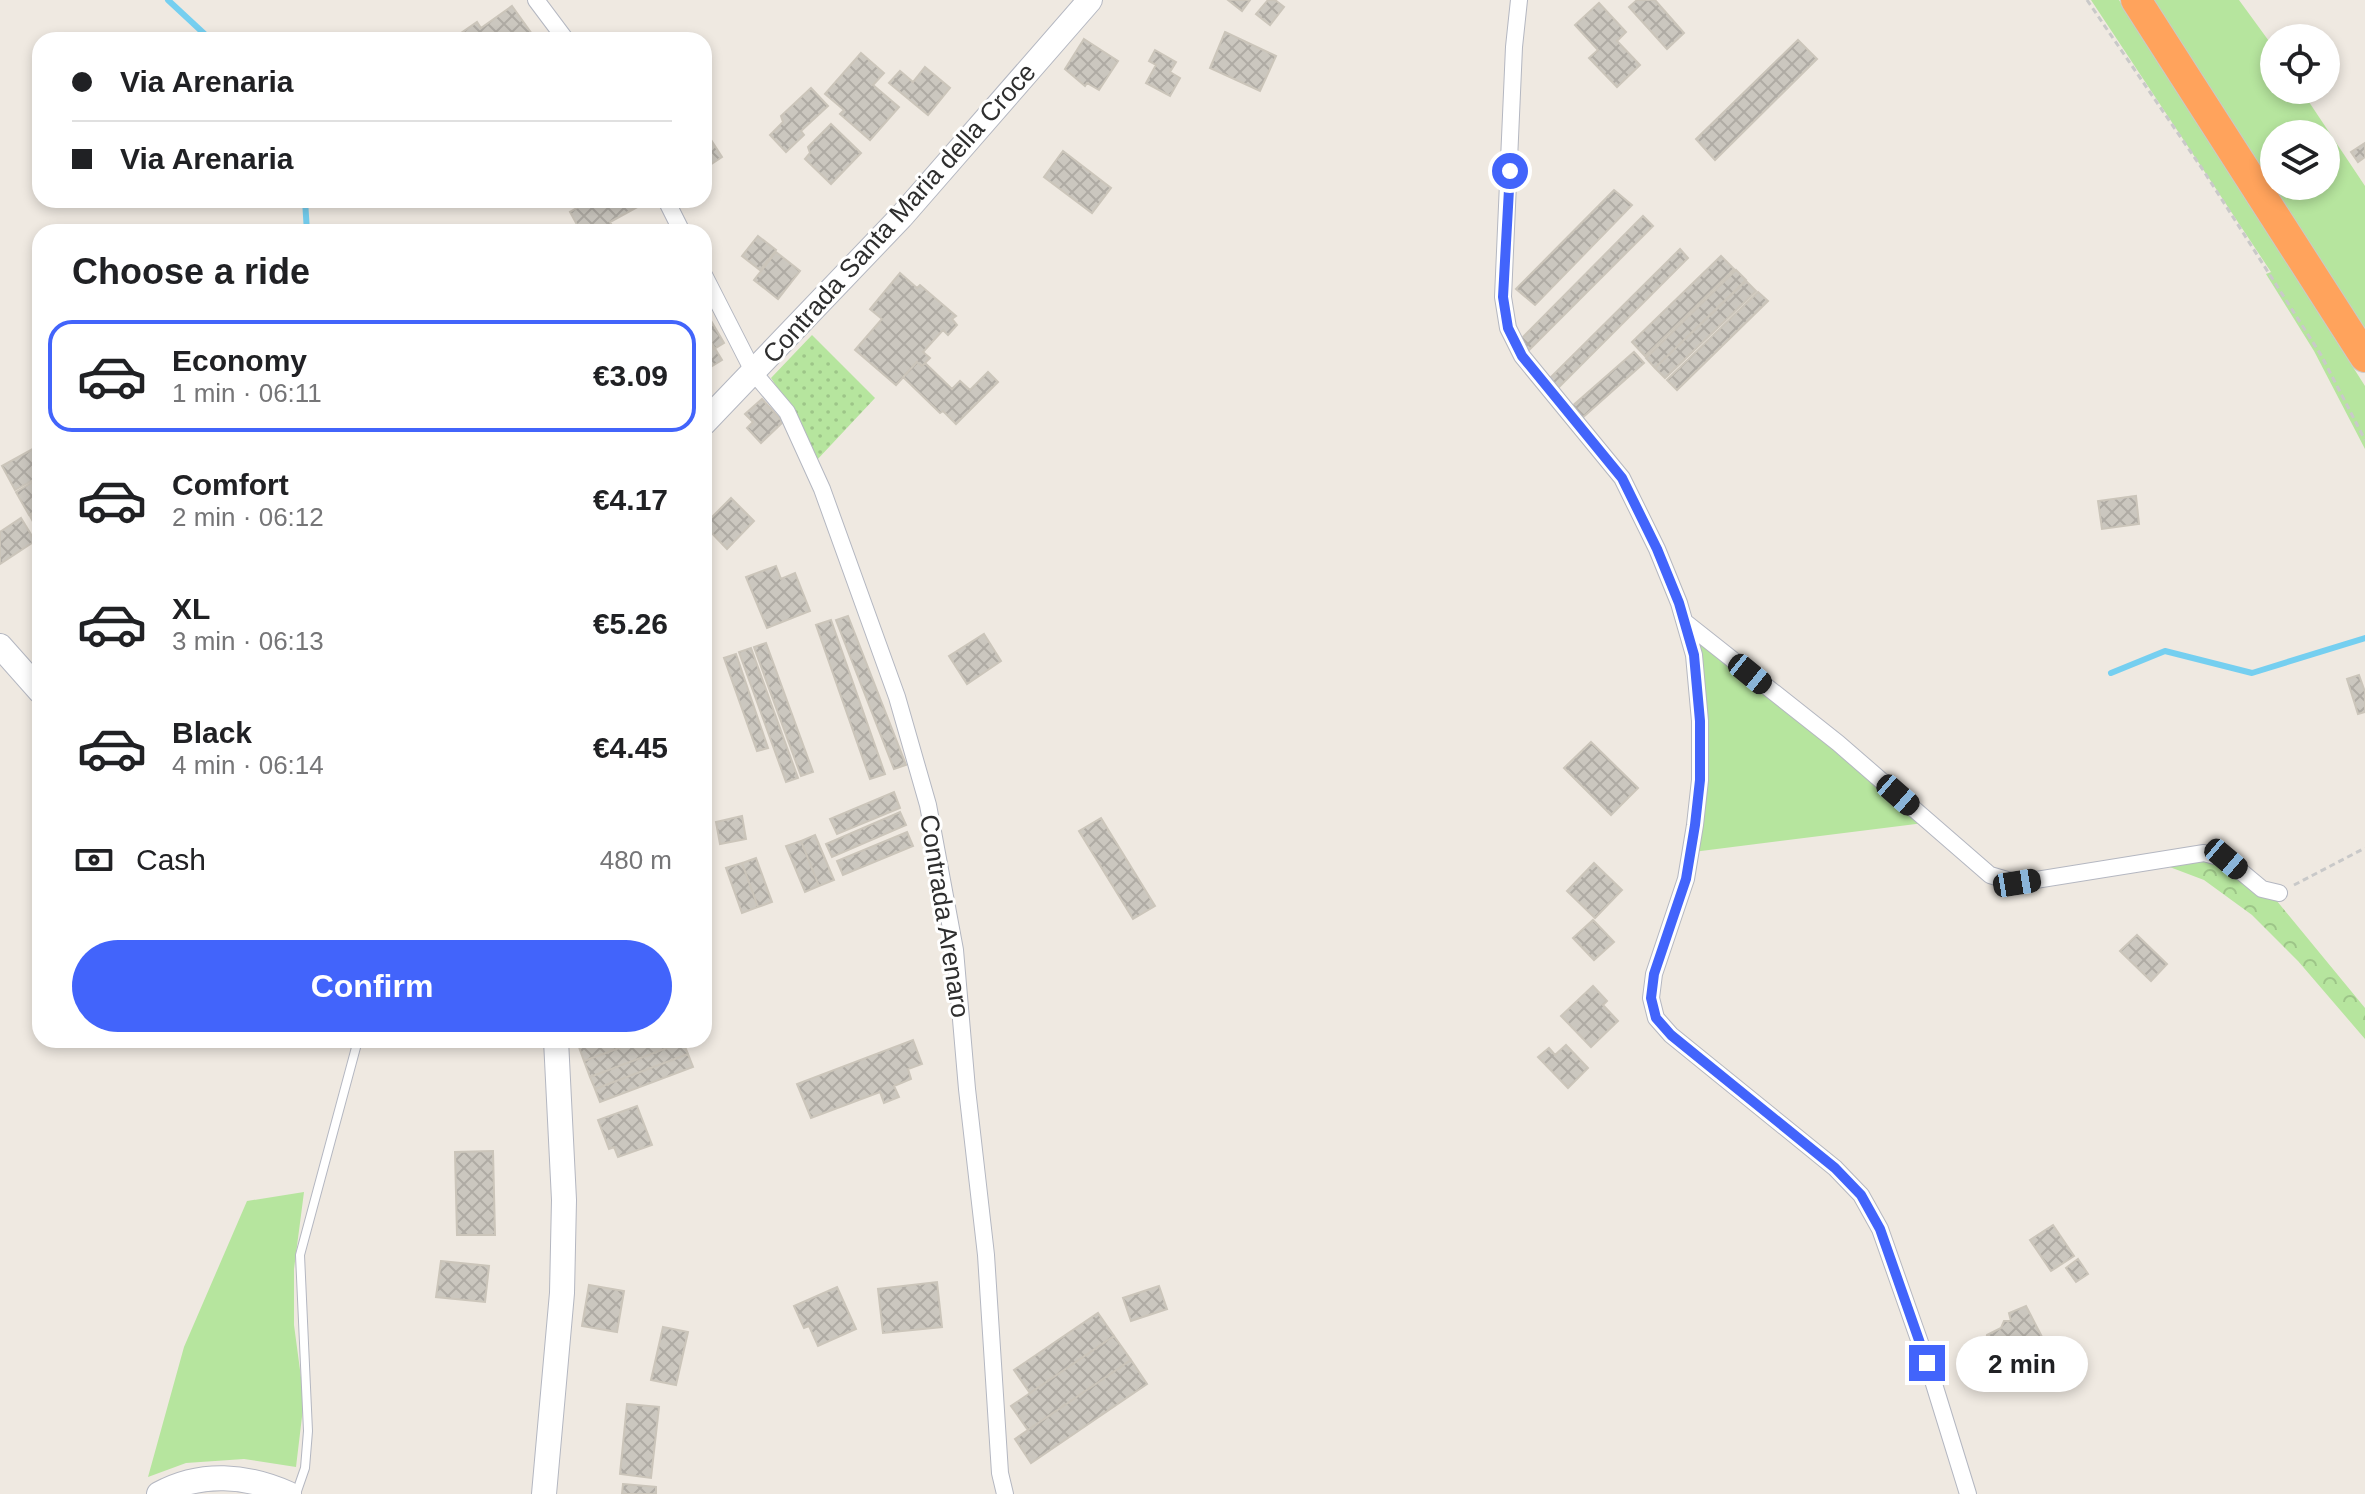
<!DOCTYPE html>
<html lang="en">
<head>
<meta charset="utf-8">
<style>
	body { margin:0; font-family:Helvetica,sans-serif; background:#f2f2f2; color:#202124; height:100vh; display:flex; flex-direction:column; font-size:30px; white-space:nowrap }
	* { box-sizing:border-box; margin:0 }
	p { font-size:26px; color:#757577 }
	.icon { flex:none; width:44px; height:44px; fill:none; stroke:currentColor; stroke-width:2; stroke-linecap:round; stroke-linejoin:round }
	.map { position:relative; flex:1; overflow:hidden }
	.details { position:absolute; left:32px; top:224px; width:680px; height:824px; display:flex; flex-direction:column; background:#fff; border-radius:24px; box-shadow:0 4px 12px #0003 }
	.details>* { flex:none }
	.guide { position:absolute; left:32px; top:32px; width:680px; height:176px; border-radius:24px; box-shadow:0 4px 12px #0003; display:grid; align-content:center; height:176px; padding:0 40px; background:#fff }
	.tools { position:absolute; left:2260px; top:24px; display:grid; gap:16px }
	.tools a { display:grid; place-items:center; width:80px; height:80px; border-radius:50%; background:#fff; box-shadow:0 4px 12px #0003; font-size:40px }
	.end { position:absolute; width:36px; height:36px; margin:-18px; border:10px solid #4264fb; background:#fff; box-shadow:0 0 0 4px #fff }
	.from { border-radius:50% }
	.bubble { position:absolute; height:56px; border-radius:28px; background:#fff; box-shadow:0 4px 12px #0003; font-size:26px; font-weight:700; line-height:56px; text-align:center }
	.car { position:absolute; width:24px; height:48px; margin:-24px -12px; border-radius:10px; box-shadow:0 0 6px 2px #0007; background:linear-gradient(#222 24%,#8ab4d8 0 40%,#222 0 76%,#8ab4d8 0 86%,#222 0) }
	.guide b { display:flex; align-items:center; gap:28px; height:76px; font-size:30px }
	.guide b+b { border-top:2px solid #e0e0e0 }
	.guide i { width:20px; height:20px; background:#202124 }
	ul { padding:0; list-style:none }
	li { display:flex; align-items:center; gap:24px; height:112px; margin:0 16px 12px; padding:0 24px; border:4px solid transparent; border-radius:24px }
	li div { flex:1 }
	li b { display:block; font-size:30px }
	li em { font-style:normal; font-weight:700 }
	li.on { border-color:#4264fb }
	li>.icon { width:72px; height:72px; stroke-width:1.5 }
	h2 { padding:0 40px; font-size:36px; line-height:96px }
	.pay { display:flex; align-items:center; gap:20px; height:88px; padding:0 40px; font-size:30px }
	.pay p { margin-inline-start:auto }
	.action { display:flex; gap:16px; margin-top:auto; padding:16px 40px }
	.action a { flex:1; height:92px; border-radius:48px; background:#4264fb; color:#fff; font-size:32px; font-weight:700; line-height:92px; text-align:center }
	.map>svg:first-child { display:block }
	.grass { fill:#b6e59e; fill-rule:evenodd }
	.forest { fill:url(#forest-crowns) }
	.park { fill:url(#park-dots) }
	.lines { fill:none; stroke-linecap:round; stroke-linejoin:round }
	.stream { stroke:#75cff0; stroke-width:6 }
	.building { fill:url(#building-cross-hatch); stroke:#cbc5ba; stroke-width:2 }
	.lane-casing { stroke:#b4b7c1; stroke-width:10 }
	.street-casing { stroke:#b4b7c1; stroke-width:18 }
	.secondary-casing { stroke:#b4b7c1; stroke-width:26 }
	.highway-casing { stroke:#c9c9c9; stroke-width:32 }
	.path { stroke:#c9c9c9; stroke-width:3; stroke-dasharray:6 4; stroke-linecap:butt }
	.lane { stroke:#fff; stroke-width:8 }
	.street { stroke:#fff; stroke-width:16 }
	.secondary { stroke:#fff; stroke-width:24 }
	.highway { stroke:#ffa35c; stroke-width:30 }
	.route { stroke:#4264fb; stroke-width:10 }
	.labels { text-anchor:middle; stroke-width:6; stroke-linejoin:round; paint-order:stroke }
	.street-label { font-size:26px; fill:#2e2e2e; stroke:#fff }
</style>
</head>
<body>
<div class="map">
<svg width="2365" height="1494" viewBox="0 0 2365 1494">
	<defs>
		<pattern id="forest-crowns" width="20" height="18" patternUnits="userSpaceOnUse" patternTransform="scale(2)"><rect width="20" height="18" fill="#b6e59e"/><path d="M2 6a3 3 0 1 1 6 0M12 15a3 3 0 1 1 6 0" fill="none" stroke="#9dc588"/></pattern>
		<pattern id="park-dots" width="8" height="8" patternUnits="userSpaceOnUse" patternTransform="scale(2)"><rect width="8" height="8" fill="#b6e59e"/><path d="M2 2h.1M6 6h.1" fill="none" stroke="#9dc588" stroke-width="1.8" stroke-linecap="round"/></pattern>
		<pattern id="building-cross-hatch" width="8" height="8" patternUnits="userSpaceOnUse" patternTransform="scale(2)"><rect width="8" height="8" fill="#cbc7bf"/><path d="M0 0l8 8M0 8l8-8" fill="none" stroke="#afaba4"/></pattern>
	</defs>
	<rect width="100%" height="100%" fill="#efe9e1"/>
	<!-- grass -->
	<path class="grass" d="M2091,0H2119L2365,386V449L2314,351L2266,274L2271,272Z
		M2146,0H2239L2274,48V90H2301L2365,186V342ZM2274,134H2326V186H2274Z
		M1693,635L1924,823L1693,852Z
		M304,1192L294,1269V1325L304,1400L296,1467L244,1459L186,1463L148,1477L184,1347L247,1201Z"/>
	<!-- forest -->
	<path class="forest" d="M2237,858L2258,878L2365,1008V1039L2298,961L2252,915L2204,880L2167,866Z"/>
	<!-- park -->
	<path class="park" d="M812,335L875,398L816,461L792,410L771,378Z"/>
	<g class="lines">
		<!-- stream -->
		<path class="stream" d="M168,0L211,40
			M305,200L307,232
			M2111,673L2165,651L2252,673L2365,638"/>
	</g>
	<!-- building -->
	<path class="building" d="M1228,0H1250L1242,11Z
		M1268,0H1275L1284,7L1270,25L1256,14Z
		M1637,0H1655L1684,33L1667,49L1629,7Z
		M1599,3L1626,32L1617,41L1640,65L1617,87L1589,58L1598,50L1575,25Z
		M512,6L532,34L523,40H456L454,38L477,22L481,28Z
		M1225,32L1276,56L1260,91L1210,68Z
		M1084,39L1118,61L1099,90L1087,83L1085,86L1065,69Z
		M1798,40L1817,59L1715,160L1696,139Z
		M1155,50L1176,62L1170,72L1180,78L1170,96L1146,83L1156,65L1149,61Z
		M861,53L884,73L873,85L899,107L870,140L840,114L844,110L825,94Z
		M925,67L950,88L928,115L889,83L900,71L913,82Z
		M811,88L828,106L801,131L804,135L786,152L770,135L783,122L781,116Z
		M831,124L861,153L831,184L805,159L810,153L808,147Z
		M704,129L722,157L704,169Z
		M2365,143V157L2358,162L2351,152Z
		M1063,151L1111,188L1092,213L1044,177Z
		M1614,190L1632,205L1535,305L1516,289Z
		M591,200H650L610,222L616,232H602L598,225L581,232L570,212Z
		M1643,216L1653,226L1529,350L1519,341Z
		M758,236L776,250L760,270L742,256Z
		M1680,249L1688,258L1558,388L1549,379Z
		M776,252L800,271L778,299L754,280Z
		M1721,256L1734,269L1645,356L1632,342Z
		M1736,270L1746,280L1655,368L1646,358Z
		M900,273L917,288L920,285L956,316L952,319L957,325L948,335L943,330L923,352L930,358L922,366L917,362L896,385L855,350L882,319L870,309Z
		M1746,281L1756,291L1665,378L1655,368Z
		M1758,292L1768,301L1677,390L1667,380Z
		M707,314L724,343L714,349L706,334L704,335V315Z
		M706,334L722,360L704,371V335Z
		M1634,352L1644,363L1581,419L1571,407Z
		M917,362L922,366L925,363L952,389L960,381L970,390L988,372L998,382L956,424L943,411L940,413L903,377Z
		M762,399L783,422L761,443L747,428L753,422L745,414Z
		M40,445V476L15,490L2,466Z
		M40,478V509L29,515L16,492Z
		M2136,496L2139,524L2102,529L2098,501Z
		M731,498L754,521L727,549L704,525Z
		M40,511V535L30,516Z
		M21,518L35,541L0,564V532Z
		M776,566L781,579L795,573L810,611L767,628L746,577Z
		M848,616L906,765L894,769L836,620Z
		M831,620L885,774L870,779L816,625Z
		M984,634L1001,661L967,684L949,656Z
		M766,643L813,772L801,776L754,647Z
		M751,648L798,778L786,782L739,652Z
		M736,654L768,748L757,751L724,658Z
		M2359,675L2365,692V712L2358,714L2347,679Z
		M1591,742L1638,788L1611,815L1564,768Z
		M894,792L900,808L837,834L830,819Z
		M900,812L906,825L832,857L826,844Z
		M742,816L746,839L720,844L716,822Z
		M1101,818L1155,906L1133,919L1079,831Z
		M907,832L913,846L843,875L837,861Z
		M815,835L834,880L819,886L801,841Z
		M801,841L819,886L805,892L786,846Z
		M756,858L772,902L758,907L742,863Z
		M742,863L758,907L742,913L726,868Z
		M1594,863L1622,890L1595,918L1567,891Z
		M1593,920L1614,942L1594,960L1573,938Z
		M2137,935L2167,964L2151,981L2120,951Z
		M1593,986L1607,1001L1603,1005L1618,1021L1591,1047L1561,1016Z
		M598,1040H641L584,1061L579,1047Z
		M641,1040L683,1042L590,1077L584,1061Z
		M913,1040L922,1064L908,1069L911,1079L894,1086L899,1097L884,1103L880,1092L811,1118L797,1084Z
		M683,1042L688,1054L595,1089L590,1077Z
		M1566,1045L1588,1068L1568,1088L1538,1057L1549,1048L1555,1055Z
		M688,1054L693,1067L600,1102L595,1089Z
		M637,1106L652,1145L618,1157L614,1147L609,1149L598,1120Z
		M493,1151L495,1235H457L455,1152Z
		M2053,1225L2074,1256L2051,1271L2030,1240Z
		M2078,1259L2088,1274L2076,1282L2066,1268Z
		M441,1261L489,1266L485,1302L436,1297Z
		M937,1282L942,1327L883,1333L878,1289Z
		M589,1285L624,1291L617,1332L582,1326Z
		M1159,1286L1167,1309L1131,1321L1123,1298Z
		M837,1287L856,1329L818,1346L809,1326L804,1328L794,1306Z
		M2026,1306L2053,1358L2011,1377L2004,1366L1994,1364L1986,1342L1987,1335L2001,1328L2004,1321H2011L2009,1313Z
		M1098,1313L1114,1336L1030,1393L1014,1370Z
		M663,1327L688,1332L676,1385L651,1380Z
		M1114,1336L1131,1360L1028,1430L1011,1406Z
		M1131,1360L1147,1384L1031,1463L1015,1439Z
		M2028,1370L2033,1376L2019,1386L2013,1376Z
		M627,1404L659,1407L651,1478L620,1474Z
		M623,1484L656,1487V1494H622Z"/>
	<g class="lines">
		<defs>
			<path id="lane" d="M296,1494L305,1468L308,1431L300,1255L358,1040"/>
			<path id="street" d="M536,0L566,40
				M1519,0L1514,47L1503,297L1508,328L1522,356L1622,478L1657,549L1679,603L1694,655L1700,721V780L1695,825L1686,879L1654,974L1651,998L1656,1018L1671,1035L1835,1168L1861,1195L1880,1229L1930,1371L1968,1494
				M666,200L682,232
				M704,275L754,373L787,412L822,489L897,697L928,805L955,950L967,1089L986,1255L1000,1473L1005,1494
				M1685,622L1838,743L1990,875L2017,883L2204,853L2226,859L2262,889L2279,893"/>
			<path id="secondary" d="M704,423L901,217L1090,0
				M0,646L40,691
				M159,1494C201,1471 247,1475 289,1494
				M544,1494L562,1293L564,1200L556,1040"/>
			<path id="highway" d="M2136,0L2365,357"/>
		</defs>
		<!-- lane casing -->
		<use href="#lane" class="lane-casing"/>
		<!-- street casing -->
		<use href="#street" class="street-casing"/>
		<!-- secondary casing -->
		<use href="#secondary" class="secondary-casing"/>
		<!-- highway casing -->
		<use href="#highway" class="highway-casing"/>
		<!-- path -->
		<path class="path" d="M2087,0L2203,170L2321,355L2365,440
			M2294,885L2365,848"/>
		<!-- lane -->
		<use href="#lane" class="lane"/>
		<!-- street -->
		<use href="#street" class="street"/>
		<!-- secondary -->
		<use href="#secondary" class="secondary"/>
		<!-- highway -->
		<use href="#highway" class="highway"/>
	</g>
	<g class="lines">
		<!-- route -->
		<path class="route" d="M1510,171L1503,297L1508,328L1522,356L1622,478L1657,549L1679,603L1694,655L1700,721V780L1695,825L1686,879L1654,974L1651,998L1656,1018L1671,1035L1835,1168L1861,1195L1880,1229L1927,1363"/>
	</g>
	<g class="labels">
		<!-- street labels -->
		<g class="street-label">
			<text transform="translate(899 213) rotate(-48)" y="9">Contrada Santa Maria della Croce</text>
			<text transform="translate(945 916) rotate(81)" y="9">Contrada Arenaro</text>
		</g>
	</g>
</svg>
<div class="tools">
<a><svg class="icon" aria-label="locate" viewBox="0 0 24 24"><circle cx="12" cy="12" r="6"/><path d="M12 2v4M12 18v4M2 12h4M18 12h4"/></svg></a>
<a><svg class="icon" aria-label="layers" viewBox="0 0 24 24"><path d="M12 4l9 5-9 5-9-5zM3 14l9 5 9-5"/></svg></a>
</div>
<i class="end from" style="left:1510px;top:171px"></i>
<i class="end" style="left:1927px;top:1363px"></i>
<div class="bubble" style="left:1956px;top:1336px;width:132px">2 min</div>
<i class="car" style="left:1750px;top:674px;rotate:129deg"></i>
<i class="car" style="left:1898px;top:795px;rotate:131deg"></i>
<i class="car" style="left:2226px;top:859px;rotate:130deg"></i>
<i class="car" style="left:2017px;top:883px;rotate:81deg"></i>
<div class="guide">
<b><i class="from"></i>Via Arenaria</b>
<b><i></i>Via Arenaria</b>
</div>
<section class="details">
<h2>Choose a ride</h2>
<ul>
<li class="on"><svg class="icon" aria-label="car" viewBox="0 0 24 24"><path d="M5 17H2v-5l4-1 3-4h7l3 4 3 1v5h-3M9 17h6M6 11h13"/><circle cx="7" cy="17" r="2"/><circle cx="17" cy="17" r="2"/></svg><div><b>Economy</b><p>1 min · 06:11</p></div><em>€3.09</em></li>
<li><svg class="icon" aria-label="car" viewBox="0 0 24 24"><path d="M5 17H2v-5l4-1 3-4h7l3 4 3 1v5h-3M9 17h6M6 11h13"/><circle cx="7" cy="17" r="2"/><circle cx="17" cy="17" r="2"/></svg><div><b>Comfort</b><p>2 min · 06:12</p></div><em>€4.17</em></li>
<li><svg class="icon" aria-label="car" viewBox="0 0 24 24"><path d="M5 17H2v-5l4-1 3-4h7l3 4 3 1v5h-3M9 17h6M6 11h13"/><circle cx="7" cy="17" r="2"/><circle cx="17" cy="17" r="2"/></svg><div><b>XL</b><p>3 min · 06:13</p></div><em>€5.26</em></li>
<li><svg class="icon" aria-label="car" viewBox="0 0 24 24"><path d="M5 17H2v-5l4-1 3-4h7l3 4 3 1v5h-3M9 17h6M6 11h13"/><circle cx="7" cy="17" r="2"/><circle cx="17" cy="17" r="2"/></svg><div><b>Black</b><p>4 min · 06:14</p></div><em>€4.45</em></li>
</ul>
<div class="pay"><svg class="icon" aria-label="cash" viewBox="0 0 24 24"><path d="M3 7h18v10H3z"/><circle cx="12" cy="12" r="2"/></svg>Cash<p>480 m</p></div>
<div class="action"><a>Confirm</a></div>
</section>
</div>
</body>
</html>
